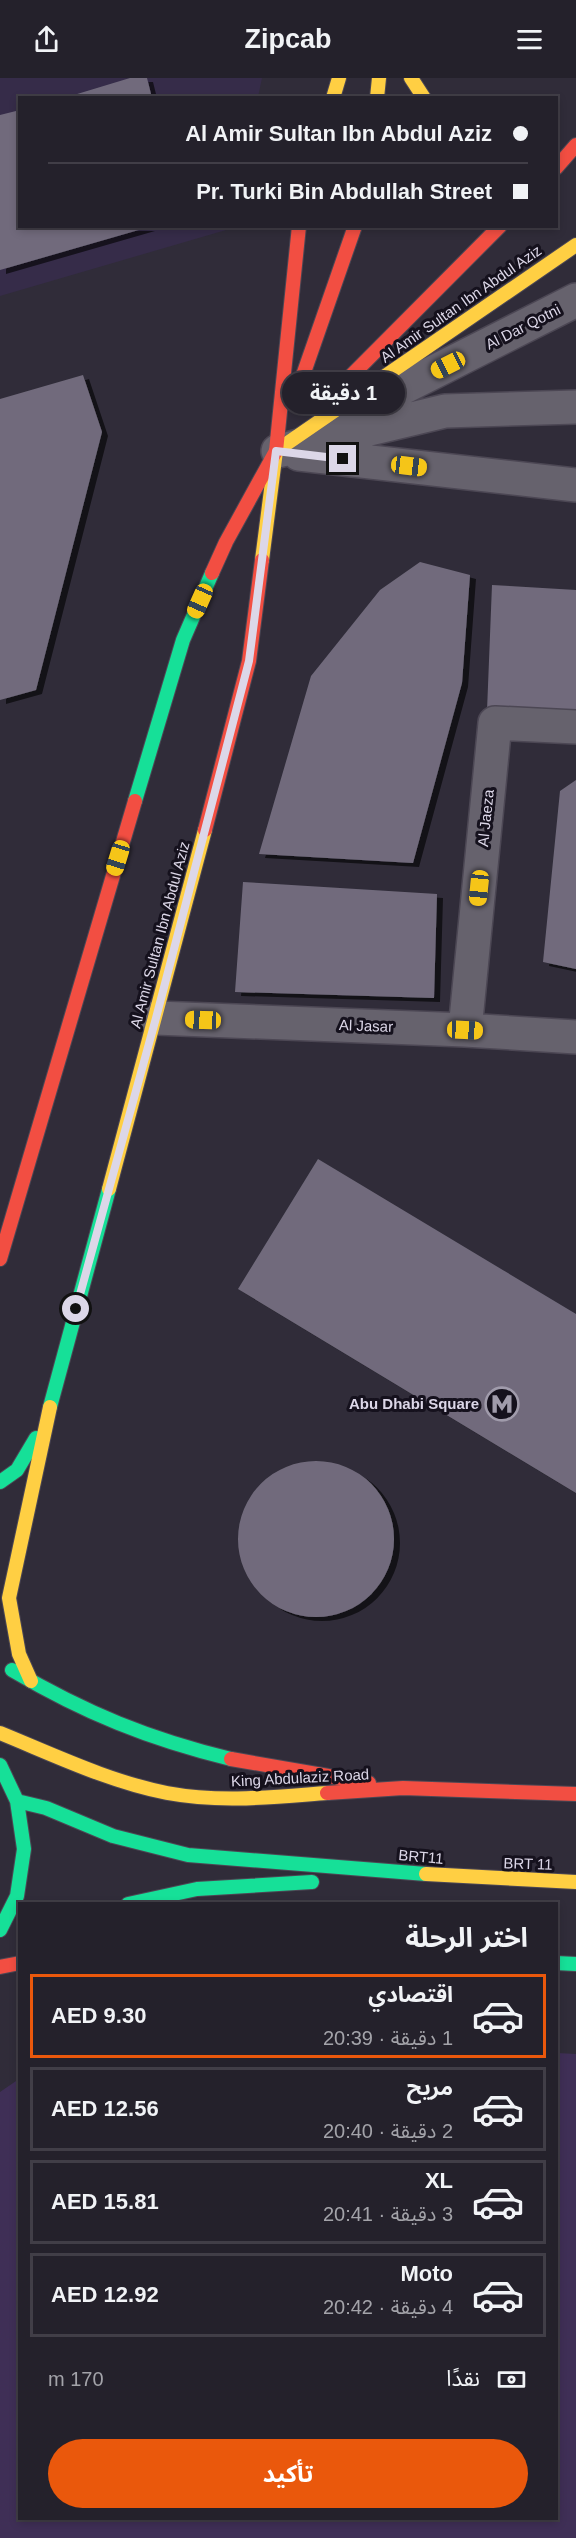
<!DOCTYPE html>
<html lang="ar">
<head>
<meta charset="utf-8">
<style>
	body { margin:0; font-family:Helvetica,"Noto Sans Arabic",sans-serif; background:#2c2933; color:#f1f3f6; direction:rtl; height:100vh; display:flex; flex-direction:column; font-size:22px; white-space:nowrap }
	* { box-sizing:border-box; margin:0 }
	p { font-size:20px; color:#a3a3a9 }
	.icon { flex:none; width:33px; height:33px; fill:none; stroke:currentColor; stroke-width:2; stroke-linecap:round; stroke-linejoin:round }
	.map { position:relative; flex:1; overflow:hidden; direction:ltr }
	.sheet { position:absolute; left:18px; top:1824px; width:540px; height:618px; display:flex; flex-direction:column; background:#24212b; border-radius:0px; box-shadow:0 3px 9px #0003,0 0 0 2px #413e47; direction:rtl }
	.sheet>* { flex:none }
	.top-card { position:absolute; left:18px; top:18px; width:540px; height:132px; border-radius:0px; box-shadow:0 3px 9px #0003,0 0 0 2px #413e47; direction:rtl; display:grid; align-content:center; height:132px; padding:0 30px; background:#24212b }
	.end { position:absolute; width:27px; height:27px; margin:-14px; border:8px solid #dcd7e8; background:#111; box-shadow:0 0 0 3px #111 }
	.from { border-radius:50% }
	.bubble { position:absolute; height:42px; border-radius:21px; background:#24212b; box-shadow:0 3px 9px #0003,0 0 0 2px #413e47; font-size:20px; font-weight:700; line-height:42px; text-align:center; direction:rtl }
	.car { position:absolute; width:18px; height:36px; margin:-18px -9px; border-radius:8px; box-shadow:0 0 4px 2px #0007; background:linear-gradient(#f5c518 24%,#345 0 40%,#f5c518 0 76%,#345 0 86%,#f5c518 0) }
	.top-card b { display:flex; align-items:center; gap:21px; height:57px; font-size:22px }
	.top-card b+b { border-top:2px solid #413e47 }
	.top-card i { width:15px; height:15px; background:#f1f3f6 }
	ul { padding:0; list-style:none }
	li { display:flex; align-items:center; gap:18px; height:84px; margin:0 12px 9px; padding:0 18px; border:3px solid #413e47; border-radius:0px }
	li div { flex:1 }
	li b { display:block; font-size:22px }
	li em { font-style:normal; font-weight:700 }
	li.on { border-color:#ea580c }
	li>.icon { width:54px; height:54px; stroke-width:1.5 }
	h2 { padding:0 30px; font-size:27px; line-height:72px }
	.pay { display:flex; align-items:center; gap:15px; height:66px; padding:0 30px; font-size:22px }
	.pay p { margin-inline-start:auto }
	.button { display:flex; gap:12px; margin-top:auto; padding:12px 30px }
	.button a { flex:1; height:69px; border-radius:36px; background:#ea580c; color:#fff; font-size:24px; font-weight:700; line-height:69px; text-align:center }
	header { display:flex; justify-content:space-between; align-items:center; height:78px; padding:0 30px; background:#24212b; font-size:27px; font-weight:700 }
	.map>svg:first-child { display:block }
	.built { fill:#362c49 }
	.green { fill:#3f2f56 }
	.building { fill:#716b7c; filter:url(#shadow) }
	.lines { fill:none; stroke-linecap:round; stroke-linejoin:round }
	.street-casing { stroke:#4c4754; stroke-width:36 }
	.fast-casing { stroke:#4c4754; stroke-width:16 }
	.slow-casing { stroke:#4c4754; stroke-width:16 }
	.jam-casing { stroke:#4c4754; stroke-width:16 }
	.street { stroke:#66626d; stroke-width:33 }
	.fast { stroke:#16e098; stroke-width:14 }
	.slow { stroke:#ffcf43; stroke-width:14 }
	.jam { stroke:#f24e42; stroke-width:14 }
	.route { stroke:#dcd7e8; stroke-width:8 }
	.labels { text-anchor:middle; stroke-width:6; stroke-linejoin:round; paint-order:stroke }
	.street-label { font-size:15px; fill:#dcd7e8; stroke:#15111d }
	.poi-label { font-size:15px; font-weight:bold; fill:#dcd7e8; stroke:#15111d; text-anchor:end }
</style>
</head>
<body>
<header><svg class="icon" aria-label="menu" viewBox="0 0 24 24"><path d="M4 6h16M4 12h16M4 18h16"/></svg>Zipcab<svg class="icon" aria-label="share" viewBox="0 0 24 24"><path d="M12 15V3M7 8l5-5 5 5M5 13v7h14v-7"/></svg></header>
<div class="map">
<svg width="576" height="2460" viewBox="0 0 576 2460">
	<defs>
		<filter id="shadow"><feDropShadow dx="6" dy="4" stdDeviation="0" flood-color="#0009"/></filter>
	</defs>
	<rect width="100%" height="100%" fill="#302c39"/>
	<!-- built -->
	<path class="built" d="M0,0H262L258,19L20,20V148L226,149V152L0,218Z"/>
	<!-- green -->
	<path class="green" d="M557,1975L576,1976V2460H0V2014L19,2001L20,2440H556Z"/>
	<!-- building -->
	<path class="building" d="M130,0H147L152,20H64Z
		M20,32V148L149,149L0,192V37Z
		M83,297L102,354L36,612L0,622V321Z
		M420,484L470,497L462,605L413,785L259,776L311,598L380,512Z
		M492,507L576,512V636L487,633Z
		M576,702V891L543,884L560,713Z
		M243,804L437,816L434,920L235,914Z
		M318,1081L576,1236V1415L238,1211Z
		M238 1461a78 78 0 1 1 156 0a78 78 0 1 1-156 0Z"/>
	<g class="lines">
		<defs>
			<path id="street" d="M345,339L576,222
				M278,373L445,333L576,329
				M299,376L576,407
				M156,940L465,952L576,959
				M465,952L495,645L576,649"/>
			<path id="fast" d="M135,723L183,562L212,495
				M50,1329L109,1111
				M0,1404L17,1392L36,1360
				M12,1592C85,1635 149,1661 231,1681
				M0,1687L17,1723L24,1771L17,1818L0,1852
				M17,1723L46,1730L113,1758L188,1777L426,1796
				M128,1826L197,1811L312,1804
				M556,1885L576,1886"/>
			<path id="slow" d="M411,0L424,20
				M333,20L339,0
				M377,20L379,0
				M262,482L276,373L576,167
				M109,1111L205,752
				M31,1603L19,1576L9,1520L50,1329
				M0,1655C54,1677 110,1704 167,1715C221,1725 273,1719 327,1715
				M426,1796L576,1804"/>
			<path id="jam" d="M556,90L576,67
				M335,314L500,148
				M294,323L355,148
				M212,495L226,464L276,373L299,148
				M205,752L249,583L262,482
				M0,1181L135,723
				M231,1681L369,1705
				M327,1715L403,1710L576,1716
				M0,1889L20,1885"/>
		</defs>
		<!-- street casing -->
		<use href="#street" class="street-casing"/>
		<!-- fast casing -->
		<use href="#fast" class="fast-casing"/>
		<!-- slow casing -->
		<use href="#slow" class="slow-casing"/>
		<!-- jam casing -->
		<use href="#jam" class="jam-casing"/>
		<!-- street -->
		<use href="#street" class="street"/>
		<!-- fast -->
		<use href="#fast" class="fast"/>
		<!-- slow -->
		<use href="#slow" class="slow"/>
		<!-- jam -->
		<use href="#jam" class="jam"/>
	</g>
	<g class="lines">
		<!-- route -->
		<path class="route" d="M76,1231L156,940L249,583L276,373L343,381"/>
	</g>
	<!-- icons -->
	<defs>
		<symbol id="metro-ring" viewBox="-11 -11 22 22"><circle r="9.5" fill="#15111d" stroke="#a09bab" stroke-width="1.5"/><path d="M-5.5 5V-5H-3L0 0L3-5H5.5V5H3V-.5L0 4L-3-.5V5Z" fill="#a09bab"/></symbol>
	</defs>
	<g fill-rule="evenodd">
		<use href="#metro-ring" x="483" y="1307" width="38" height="38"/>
	</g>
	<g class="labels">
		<!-- street labels -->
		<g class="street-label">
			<text transform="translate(461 226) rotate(-35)" y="5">Al Amir Sultan Ibn Abdul Aziz</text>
			<text transform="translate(523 249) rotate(-27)" y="5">Al Dar Qotni</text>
			<text transform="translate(486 740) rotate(-84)" y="5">Al Jaeza</text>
			<text transform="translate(160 857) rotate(-75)" y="5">Al Amir Sultan Ibn Abdul Aziz</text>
			<text transform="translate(366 948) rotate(2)" y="5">Al Jasar</text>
			<text transform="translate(300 1700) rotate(-3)" y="5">King Abdulaziz Road</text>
			<text transform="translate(421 1779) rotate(5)" y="5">BRT11</text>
			<text transform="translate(528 1786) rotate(2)" y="5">BRT 11</text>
		</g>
		<!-- poi labels -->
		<g class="poi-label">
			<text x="479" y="1331">Abu Dhabi Square</text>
		</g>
	</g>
</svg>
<i class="end from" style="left:76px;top:1231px"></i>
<i class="end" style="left:343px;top:381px"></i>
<div class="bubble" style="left:282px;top:294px;width:123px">1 دقيقة</div>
<i class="car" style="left:448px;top:287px;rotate:243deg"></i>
<i class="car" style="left:409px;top:388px;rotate:97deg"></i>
<i class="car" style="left:200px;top:523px;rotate:204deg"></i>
<i class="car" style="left:118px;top:780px;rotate:197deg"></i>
<i class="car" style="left:479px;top:810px;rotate:186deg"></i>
<i class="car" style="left:203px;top:942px;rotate:272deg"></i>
<i class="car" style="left:465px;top:952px;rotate:93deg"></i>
<div class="top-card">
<b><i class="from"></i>Al Amir Sultan Ibn Abdul Aziz</b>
<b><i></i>Pr. Turki Bin Abdullah Street</b>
</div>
<section class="sheet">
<h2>اختر الرحلة</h2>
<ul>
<li class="on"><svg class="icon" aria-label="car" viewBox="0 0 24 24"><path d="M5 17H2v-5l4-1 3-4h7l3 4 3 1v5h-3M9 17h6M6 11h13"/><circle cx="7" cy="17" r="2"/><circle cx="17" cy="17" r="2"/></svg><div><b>اقتصادي</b><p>1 دقيقة · 20:39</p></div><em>AED 9.30</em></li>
<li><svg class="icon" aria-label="car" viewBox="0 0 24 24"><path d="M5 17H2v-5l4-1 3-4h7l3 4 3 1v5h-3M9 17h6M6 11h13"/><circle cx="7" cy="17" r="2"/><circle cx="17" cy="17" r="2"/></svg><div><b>مريح</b><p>2 دقيقة · 20:40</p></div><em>AED 12.56</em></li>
<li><svg class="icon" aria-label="car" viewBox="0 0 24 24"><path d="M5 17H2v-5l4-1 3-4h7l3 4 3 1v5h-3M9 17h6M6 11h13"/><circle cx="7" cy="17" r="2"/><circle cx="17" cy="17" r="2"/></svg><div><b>XL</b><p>3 دقيقة · 20:41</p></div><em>AED 15.81</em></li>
<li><svg class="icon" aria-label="car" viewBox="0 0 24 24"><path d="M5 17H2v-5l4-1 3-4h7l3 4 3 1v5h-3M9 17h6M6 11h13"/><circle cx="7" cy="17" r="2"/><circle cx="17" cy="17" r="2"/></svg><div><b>Moto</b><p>4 دقيقة · 20:42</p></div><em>AED 12.92</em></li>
</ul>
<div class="pay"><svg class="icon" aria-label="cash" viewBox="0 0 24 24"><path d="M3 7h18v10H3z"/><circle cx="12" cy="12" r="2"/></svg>نقدًا<p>170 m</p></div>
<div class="button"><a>تأكيد</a></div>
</section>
</div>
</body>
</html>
